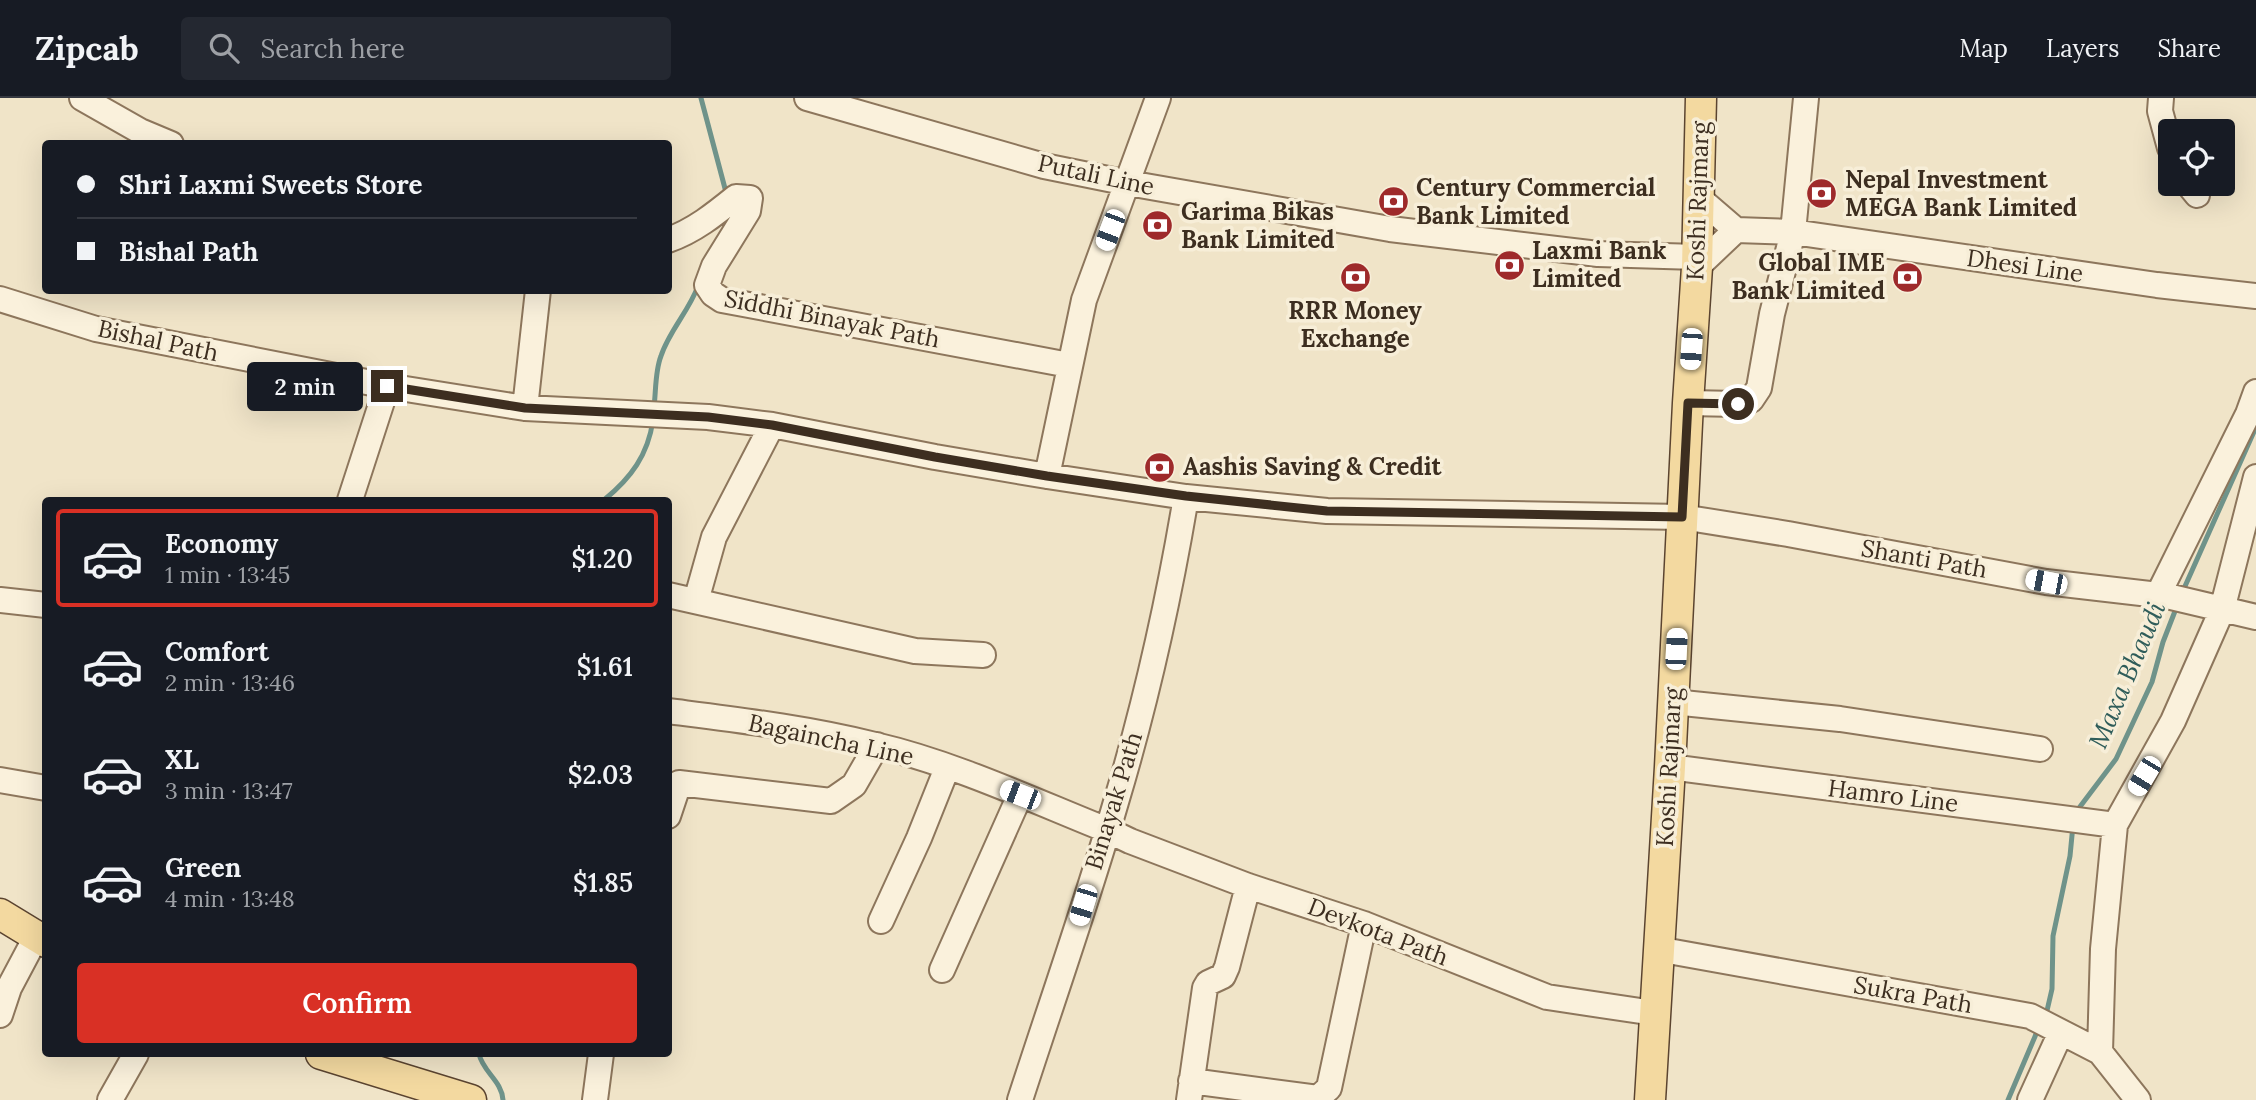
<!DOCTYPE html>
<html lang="en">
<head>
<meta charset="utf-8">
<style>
	body { margin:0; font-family:Lora,serif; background:#242831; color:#f1f3f6; height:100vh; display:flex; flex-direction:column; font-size:26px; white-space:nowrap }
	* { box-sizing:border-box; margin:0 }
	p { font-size:23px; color:#9ea1a6 }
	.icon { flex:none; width:38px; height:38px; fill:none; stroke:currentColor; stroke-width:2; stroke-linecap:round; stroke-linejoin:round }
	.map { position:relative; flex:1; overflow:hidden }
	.drawer { position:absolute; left:42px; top:399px; width:630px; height:560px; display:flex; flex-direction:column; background:#171b24; border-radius:7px; box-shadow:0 7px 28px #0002 }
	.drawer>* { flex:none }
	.guide { position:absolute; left:42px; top:42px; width:630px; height:154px; border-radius:7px; box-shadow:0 7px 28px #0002; display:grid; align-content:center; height:154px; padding:0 35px; background:#171b24 }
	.fabs { position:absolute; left:2158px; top:21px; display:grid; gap:14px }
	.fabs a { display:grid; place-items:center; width:77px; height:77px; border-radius:7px; background:#171b24; box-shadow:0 7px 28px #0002; font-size:35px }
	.end { position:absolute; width:32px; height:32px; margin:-16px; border:9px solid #3d2e20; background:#fff; box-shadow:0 0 0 4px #fff }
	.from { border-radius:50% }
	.bubble { position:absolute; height:49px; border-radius:7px; background:#171b24; box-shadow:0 7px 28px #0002; font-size:23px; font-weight:600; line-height:49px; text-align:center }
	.car { position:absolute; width:21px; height:42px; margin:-21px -10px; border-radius:9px; box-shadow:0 0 5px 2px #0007; background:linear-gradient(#fff 24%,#345 0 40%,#fff 0 76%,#345 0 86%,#fff 0) }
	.guide b { display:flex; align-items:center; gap:24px; height:66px; font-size:26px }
	.guide b+b { border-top:2px solid #363941 }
	.guide i { width:18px; height:18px; background:#f1f3f6 }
	ul { padding:12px 0 0; list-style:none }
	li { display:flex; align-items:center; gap:21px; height:98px; margin:0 14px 10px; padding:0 21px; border:4px solid transparent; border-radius:7px }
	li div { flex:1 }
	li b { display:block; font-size:26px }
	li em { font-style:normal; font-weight:600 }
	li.active { border-color:#d93025 }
	li>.icon { width:63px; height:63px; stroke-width:1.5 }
	.action { display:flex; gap:14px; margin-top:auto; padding:14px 35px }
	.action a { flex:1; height:80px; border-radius:7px; background:#d93025; color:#fff; font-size:28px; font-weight:600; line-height:80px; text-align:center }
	header { display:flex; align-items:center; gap:42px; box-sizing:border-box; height:98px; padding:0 35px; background:#171b24; border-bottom:2px solid #363941 }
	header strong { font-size:33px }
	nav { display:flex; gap:38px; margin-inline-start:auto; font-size:24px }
	.search { width:490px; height:63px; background:#242831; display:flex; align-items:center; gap:18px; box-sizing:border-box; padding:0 24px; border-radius:7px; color:#9ea1a6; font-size:26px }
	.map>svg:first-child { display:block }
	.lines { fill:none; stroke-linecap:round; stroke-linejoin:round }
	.stream { stroke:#6f938a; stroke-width:5 }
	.minor-casing { stroke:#8d765c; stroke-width:28 }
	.major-casing { stroke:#5b4430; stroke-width:33 }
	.minor { stroke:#faf1dc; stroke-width:24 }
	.major { stroke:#f3d9a0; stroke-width:30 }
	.route { stroke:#3d2e20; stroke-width:9 }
	.labels { text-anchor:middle; stroke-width:7; stroke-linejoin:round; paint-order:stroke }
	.street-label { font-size:24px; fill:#3d2e20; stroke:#f7eed8 }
	.poi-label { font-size:24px; font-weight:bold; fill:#3d2e20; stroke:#f7eed8; text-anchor:start }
	.water-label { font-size:26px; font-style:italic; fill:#2f5d5a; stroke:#f7eed8 }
</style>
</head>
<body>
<header>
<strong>Zipcab</strong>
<div class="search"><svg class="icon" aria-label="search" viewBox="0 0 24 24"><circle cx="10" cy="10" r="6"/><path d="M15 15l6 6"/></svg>Search here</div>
<nav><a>Map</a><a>Layers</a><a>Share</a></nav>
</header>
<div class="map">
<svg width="2256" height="1002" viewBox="0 0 2256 1002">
	<rect width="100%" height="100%" fill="#f0e4c8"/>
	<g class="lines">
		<!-- stream -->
		<path class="stream" d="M701,0L727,98
			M654,309C656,293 655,273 661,258C669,233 689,213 698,188
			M604,402C631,380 648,357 653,322
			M2182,495L2256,329
			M2076,714L2116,661L2152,584L2163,544L2177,508
			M2046,917L2052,891L2053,838L2070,758L2073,727
			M479,956C483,974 502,983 503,1002
			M2008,1002L2039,929"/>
		<defs>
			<path id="minor" d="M82,0L140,33L171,46
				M807,0L1044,68L1128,85L1390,131L1598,156L1697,159
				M2161,0L2160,13L2170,50
				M2188,86L2197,97
				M1700,101L1736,132L1793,134L2157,187L2256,198
				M668,142C694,133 715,116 736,99L750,100L748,113L714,168L707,187L713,196L722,202L1069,267
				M1697,169L1736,132
				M0,201L96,231L387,288L525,310L708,319L772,327L935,359L1047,378L1186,399L1327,413L1682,419L1788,436L2046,484L2167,498L2256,519
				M1688,305L1738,306L1751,302L1759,290L1772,216L1793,134L1806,0
				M525,310L538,192
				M1047,378L1084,202L1158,0
				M350,402L387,288
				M668,497L915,553L983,557
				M2158,497L2248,316L2256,294
				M0,502L46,507
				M696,503L714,439L772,327
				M1673,604L1840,621L2040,651
				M668,613C738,622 807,630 875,647C953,665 1032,702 1107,732L1130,743L1248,788L1364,826L1547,899L1654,915
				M1670,669L2115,727
				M0,682L46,690
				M668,718L679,685L831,703L854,687L877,647
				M881,823L919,740L947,670
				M1657,851L2030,918L2100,954L2138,1002
				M942,872L1020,697
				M0,917L9,890L36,839
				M2100,954L2103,851L2115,727L2173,623L2222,512L2256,379
				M1191,983L1318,1000L1329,990L1364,826
				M110,1002L136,956
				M595,1002L601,956
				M1020,1002C1052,903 1087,804 1116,704C1146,604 1169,501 1186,399
				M1189,1002L1205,890L1208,885L1223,878L1227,869L1248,788
				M2030,1002L2061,934"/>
			<path id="major" d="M0,816L46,844
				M321,956L471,1002
				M1650,1002L1670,669L1688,305L1697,169L1701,0"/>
		</defs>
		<!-- minor casing -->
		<use href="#minor" class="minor-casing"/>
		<!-- major casing -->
		<use href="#major" class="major-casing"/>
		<!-- minor -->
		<use href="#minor" class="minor"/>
		<!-- major -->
		<use href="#major" class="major"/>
	</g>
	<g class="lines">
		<!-- route -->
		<path class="route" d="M387,288L525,310L708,319L772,327L935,359L1047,378L1186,398L1327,413L1682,419L1688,305L1738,306"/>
	</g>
	<!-- icons -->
	<defs>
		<symbol id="bank-disc" viewBox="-11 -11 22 22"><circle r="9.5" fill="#9e2a2b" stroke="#f7eed8"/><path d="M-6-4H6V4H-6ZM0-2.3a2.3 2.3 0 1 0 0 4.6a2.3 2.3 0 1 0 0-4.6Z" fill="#fff"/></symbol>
	</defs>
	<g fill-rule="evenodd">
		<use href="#bank-disc" x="1804" y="78" width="35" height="35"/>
		<use href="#bank-disc" x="1376" y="86" width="35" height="35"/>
		<use href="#bank-disc" x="1140" y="110" width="35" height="35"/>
		<use href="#bank-disc" x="1492" y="150" width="35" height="35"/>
		<use href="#bank-disc" x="1338" y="162" width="35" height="35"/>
		<use href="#bank-disc" x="1890" y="162" width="35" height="35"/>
		<use href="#bank-disc" x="1142" y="352" width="35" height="35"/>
	</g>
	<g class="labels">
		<!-- street labels -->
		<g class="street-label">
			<text transform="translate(1096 77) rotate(12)" y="8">Putali Line</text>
			<text transform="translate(1698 103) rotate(-88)" y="8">Koshi Rajmarg</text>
			<text transform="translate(2025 168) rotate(8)" y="8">Dhesi Line</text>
			<text transform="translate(832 221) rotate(11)" y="8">Siddhi Binayak Path</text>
			<text transform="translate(158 243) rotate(12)" y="8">Bishal Path</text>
			<text transform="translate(1924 461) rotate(10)" y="8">Shanti Path</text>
			<text transform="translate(831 642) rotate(12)" y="8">Bagaincha Line</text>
			<text transform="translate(1669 669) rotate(-87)" y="8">Koshi Rajmarg</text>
			<text transform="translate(1893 698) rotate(7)" y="8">Hamro Line</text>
			<text transform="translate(1114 703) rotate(-73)" y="8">Binayak Path</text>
			<text transform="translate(1378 834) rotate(21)" y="8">Devkota Path</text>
			<text transform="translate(1913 897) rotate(10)" y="8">Sukra Path</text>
		</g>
		<!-- poi labels -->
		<g class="poi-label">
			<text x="1845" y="90">Nepal Investment<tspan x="1845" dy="28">MEGA Bank Limited</tspan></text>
			<text x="1416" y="98">Century Commercial<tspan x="1416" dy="28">Bank Limited</tspan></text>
			<text x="1181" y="122">Garima Bikas<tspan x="1181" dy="28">Bank Limited</tspan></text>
			<text x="1532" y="161">Laxmi Bank<tspan x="1532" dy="28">Limited</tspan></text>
			<text x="1885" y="173" text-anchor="end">Global IME<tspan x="1885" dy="28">Bank Limited</tspan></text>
			<text x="1355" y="221" text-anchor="middle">RRR Money<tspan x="1355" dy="28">Exchange</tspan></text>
			<text x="1183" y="377">Aashis Saving &amp; Credit</text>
		</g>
		<!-- water labels -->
		<g class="water-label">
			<text transform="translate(2127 577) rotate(-67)" y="9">Maxa Bhaudi</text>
		</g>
	</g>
</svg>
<div class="fabs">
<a><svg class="icon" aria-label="locate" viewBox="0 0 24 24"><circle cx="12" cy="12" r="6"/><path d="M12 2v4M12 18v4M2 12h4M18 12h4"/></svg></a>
</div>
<i class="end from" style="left:1738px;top:306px"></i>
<i class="end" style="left:387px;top:288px"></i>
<div class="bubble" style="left:247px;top:264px;width:116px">2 min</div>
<i class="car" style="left:1110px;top:132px;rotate:201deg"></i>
<i class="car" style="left:1691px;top:251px;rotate:184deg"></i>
<i class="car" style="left:2046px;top:484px;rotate:281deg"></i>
<i class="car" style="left:1676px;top:551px;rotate:3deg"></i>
<i class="car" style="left:2144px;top:678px;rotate:211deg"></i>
<i class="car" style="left:1020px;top:697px;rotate:291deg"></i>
<i class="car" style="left:1083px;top:807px;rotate:197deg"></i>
<div class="guide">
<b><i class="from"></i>Shri Laxmi Sweets Store</b>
<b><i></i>Bishal Path</b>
</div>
<section class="drawer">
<ul>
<li class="active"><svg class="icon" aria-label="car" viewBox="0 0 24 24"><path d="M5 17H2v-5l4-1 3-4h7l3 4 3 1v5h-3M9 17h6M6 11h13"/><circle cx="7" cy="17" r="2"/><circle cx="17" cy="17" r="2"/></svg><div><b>Economy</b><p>1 min · 13:45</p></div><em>$1.20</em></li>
<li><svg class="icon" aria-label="car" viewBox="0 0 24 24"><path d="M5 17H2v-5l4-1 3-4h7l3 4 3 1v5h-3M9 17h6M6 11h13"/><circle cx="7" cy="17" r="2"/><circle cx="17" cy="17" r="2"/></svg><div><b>Comfort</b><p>2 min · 13:46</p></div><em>$1.61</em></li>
<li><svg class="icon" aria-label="car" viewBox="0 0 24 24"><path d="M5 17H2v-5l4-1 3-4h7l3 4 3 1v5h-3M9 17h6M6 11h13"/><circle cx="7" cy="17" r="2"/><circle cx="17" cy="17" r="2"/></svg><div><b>XL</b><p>3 min · 13:47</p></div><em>$2.03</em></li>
<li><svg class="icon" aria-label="car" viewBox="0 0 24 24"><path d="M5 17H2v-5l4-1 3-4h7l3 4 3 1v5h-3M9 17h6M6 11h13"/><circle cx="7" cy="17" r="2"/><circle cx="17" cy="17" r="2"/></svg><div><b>Green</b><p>4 min · 13:48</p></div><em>$1.85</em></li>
</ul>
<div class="action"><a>Confirm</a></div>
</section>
</div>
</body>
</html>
